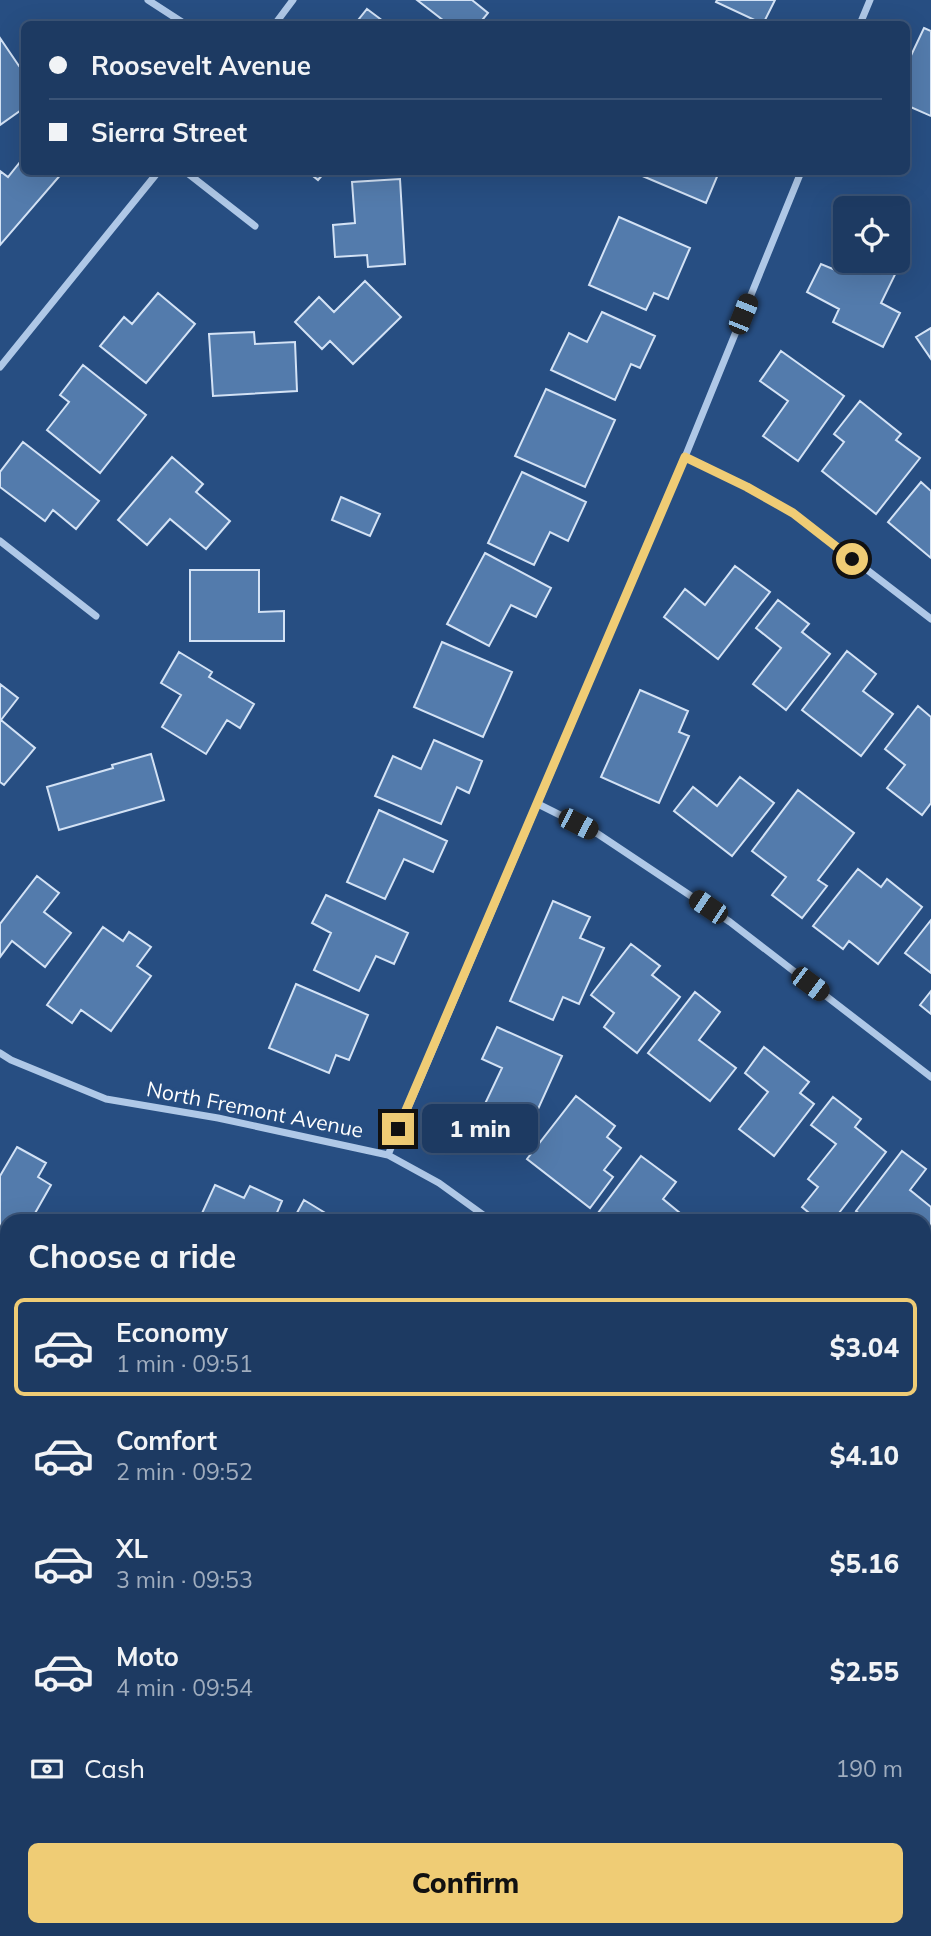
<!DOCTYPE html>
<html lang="en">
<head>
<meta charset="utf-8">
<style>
	body { margin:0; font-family:Mulish,sans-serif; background:#2a456b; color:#f1f3f6; height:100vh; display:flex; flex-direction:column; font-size:26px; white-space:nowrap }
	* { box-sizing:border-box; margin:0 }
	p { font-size:23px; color:#a0adbe }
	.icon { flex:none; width:38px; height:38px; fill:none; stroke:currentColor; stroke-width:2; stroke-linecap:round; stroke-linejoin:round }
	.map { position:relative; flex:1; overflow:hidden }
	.side { position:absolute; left:0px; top:1214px; width:931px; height:723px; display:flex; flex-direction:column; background:#1d3a62; border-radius:21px 21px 0 0; box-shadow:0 7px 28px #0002,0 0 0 2px #3b5477 }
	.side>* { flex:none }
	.banner { position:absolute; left:21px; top:21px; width:889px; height:154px; border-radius:10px; box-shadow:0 7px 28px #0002,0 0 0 2px #3b5477; display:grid; align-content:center; height:154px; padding:0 28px; background:#1d3a62 }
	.controls { position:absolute; left:833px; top:196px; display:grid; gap:14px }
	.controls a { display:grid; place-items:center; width:77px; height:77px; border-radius:10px; background:#1d3a62; box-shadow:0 7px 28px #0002,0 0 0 2px #3b5477; font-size:35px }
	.end { position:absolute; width:32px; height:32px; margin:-16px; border:9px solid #efcc75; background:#111; box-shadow:0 0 0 4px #111 }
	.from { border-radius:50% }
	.bubble { position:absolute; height:49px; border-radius:10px; background:#1d3a62; box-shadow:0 7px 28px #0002,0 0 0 2px #3b5477; font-size:23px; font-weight:800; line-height:49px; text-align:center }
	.car { position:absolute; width:21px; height:42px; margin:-21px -10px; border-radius:9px; box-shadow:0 0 5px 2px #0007; background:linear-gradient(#222 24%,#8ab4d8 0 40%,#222 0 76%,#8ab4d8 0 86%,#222 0) }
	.banner b { display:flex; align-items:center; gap:24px; height:66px; font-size:26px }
	.banner b+b { border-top:2px solid #3b5477 }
	.banner i { width:18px; height:18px; background:#f1f3f6 }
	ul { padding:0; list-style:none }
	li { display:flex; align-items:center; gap:21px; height:98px; margin:0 14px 10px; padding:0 14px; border:4px solid transparent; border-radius:10px }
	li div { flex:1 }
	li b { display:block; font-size:26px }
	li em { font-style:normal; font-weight:800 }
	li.selected { border-color:#efcc75 }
	li>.icon { width:63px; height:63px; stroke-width:1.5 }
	h2 { padding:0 28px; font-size:32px; line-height:84px }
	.pay { display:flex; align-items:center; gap:18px; height:77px; padding:0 28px; font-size:26px }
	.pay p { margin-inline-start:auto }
	.primary-button { display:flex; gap:14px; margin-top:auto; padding:14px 28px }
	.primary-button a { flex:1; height:80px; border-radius:10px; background:#efcc75; color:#111; font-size:28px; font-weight:800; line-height:80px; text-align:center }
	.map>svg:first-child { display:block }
	.building { fill:#537bac; stroke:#d3e2f5; stroke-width:2 }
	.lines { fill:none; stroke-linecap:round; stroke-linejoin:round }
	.service { stroke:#afc8e7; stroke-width:5 }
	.minor { stroke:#afc8e7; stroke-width:7 }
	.route { stroke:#efcc75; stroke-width:9 }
	.labels { text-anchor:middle; stroke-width:7; stroke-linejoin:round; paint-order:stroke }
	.street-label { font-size:21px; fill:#fff; stroke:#274e82 }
</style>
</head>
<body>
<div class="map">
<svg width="931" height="1936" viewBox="0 0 931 1936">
	<rect width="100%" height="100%" fill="#274e82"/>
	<!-- building -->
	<path class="building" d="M417,0H472L488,13L479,24H448Z
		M717,0H775L763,24L716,2Z
		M367,9L387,24H355Z
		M924,28L931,31V116L906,105V66Z
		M0,38L19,66L24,63V108L0,125Z
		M24,157V172H63L0,245V171L8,177Z
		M308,172H325L318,180Z
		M633,172H719L706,203Z
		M400,179L405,264L368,267L367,255L335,257L333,225L355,223L352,182Z
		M619,217L690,248L668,299L654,293L646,310L589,285Z
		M898,248L906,252L881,303L900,313L883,347L833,322L839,309L807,292L821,264L840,272L845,261H898Z
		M365,281L401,317L353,364L330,341L322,349L295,322L319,297L334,312Z
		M158,293L195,324L146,383L100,346L124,317L132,324Z
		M602,312L655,336L640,368L631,364L615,400L551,370L569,333L587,342Z
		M931,328V359L916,337Z
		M254,332L255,344L295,342L297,391L213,396L209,334Z
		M781,351L844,396L798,461L763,436L788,401L760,381Z
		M83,365L146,415L100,473L47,430L69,402L60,395Z
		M546,389L615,420L585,487L515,456Z
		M860,401L901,434L896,440L920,458L876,514L822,471L844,442L834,434Z
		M23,442L99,501L76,529L53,510L45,521L0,487V472Z
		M172,457L203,484L196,492L230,521L206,549L170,519L147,545L118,520Z
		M522,472L586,502L568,541L550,532L534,565L488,543Z
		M921,482L931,491V558L888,522Z
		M341,497L380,514L370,536L332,520Z
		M485,553L551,588L536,617L511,605L489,646L447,624Z
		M735,566L770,592L718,659L664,617L685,589L705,605Z
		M190,570H259V612L284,611V641H190Z
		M778,600L809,624L802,632L830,654L786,710L753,684L781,648L756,628Z
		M442,642L512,672L483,737L414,707Z
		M847,651L876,674L863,691L893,714L861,756L802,710Z
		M179,652L212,672L209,677L254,704L240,728L227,720L206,754L162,727L181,695L161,683Z
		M0,684L18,698L1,720L35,748L4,785L0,782Z
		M640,690L688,711L679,732L689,736L659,803L601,777Z
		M918,706L931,717V803L922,815L887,788L905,765L885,749Z
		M434,740L482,761L469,793L457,787L441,824L375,796L393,756L421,769Z
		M151,754L164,800L59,830L47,787L113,768L112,765Z
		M740,777L774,803L732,856L674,811L693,787L717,806Z
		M798,790L854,833L818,880L827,886L802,918L772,895L786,877L752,851Z
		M379,810L447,841L433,872L404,859L385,899L347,882Z
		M858,869L881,887L887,879L922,907L878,964L849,941L843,949L813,926Z
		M37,876L59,893L44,912L71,933L45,967L12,941L0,957V924Z
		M326,895L408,933L394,964L376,956L359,991L314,970L331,933L312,923Z
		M553,901L590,917L580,938L604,948L579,1004L563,997L553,1020L510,1001Z
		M931,920V973L905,953Z
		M103,927L123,941L129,932L151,947L137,966L151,976L111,1031L81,1010L72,1023L47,1005Z
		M631,944L660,966L652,975L680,997L637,1053L604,1027L614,1013L591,995Z
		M296,984L368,1015L349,1060L336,1055L329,1073L269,1048Z
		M931,991V1014L920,1005Z
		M695,992L720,1012L699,1040L736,1068L710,1101L648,1053Z
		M497,1027L562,1056L520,1149L474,1127L502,1068L482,1059Z
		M764,1047L809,1082L800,1093L814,1104L774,1156L739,1129L768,1092L745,1073Z
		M576,1096L615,1126L607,1137L621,1148L604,1170L613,1177L590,1208L527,1159Z
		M833,1097L861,1119L855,1127L886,1152L832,1222H820L802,1207L818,1187L808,1179L836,1144L811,1125Z
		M17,1147L46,1163L38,1177L51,1185L30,1222H7L0,1236V1176Z
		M902,1151L926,1169L910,1190L931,1207V1233L924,1242V1222H870L856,1211Z
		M641,1156L676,1182L663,1199L691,1222H600L595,1217Z
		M215,1185L244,1198L250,1186L282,1201L273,1222H198Z
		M304,1200L335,1219L334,1222H292Z
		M931,1246V1266L924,1261V1255Z
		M924,1418L929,1421L931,1418V1465L924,1460Z
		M7,1664V1680L0,1675Z
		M0,1791L7,1796V1805L0,1813Z"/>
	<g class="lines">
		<!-- service -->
		<path class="service" d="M924,1611L931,1601
			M924,1639L931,1644
			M924,1738L931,1729
			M924,1800L931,1792
			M701,1930L709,1936
			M774,1936L778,1930"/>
		<!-- minor -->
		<path class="minor" d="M148,0L185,24
			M275,24L293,0
			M860,24L870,0
			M186,172L255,226
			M0,367L158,172
			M685,457L747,487L793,513L931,619
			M0,541L96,616
			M538,804L598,834L730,922L931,1077
			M0,1053L11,1060L106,1099L218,1118L388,1155L439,1183L493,1222
			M388,1155L685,457L801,172
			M924,1553L931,1558
			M0,1935L7,1926"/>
	</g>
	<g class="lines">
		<!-- route -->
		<path class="route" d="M398,1129L685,457L747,487L793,513L852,559"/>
	</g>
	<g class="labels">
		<!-- street labels -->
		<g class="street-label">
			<text transform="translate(255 1110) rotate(11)" y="7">North Fremont Avenue</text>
		</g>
	</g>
</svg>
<div class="controls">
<a><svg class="icon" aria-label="locate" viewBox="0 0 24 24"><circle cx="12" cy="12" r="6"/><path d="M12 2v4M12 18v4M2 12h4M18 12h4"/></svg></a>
</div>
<i class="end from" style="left:852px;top:559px"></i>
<i class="end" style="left:398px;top:1129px"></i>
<div class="bubble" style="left:422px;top:1104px;width:116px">1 min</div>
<i class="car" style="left:743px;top:314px;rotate:22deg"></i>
<i class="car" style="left:578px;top:824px;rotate:117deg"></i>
<i class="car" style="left:708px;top:907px;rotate:304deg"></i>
<i class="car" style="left:810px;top:984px;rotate:127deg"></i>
<div class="banner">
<b><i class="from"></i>Roosevelt Avenue</b>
<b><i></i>Sierra Street</b>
</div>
<section class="side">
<h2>Choose a ride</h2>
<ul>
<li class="selected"><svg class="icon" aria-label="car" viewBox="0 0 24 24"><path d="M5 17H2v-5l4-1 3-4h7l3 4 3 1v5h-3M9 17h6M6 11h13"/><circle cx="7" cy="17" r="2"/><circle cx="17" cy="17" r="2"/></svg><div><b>Economy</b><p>1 min · 09:51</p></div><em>$3.04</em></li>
<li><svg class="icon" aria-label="car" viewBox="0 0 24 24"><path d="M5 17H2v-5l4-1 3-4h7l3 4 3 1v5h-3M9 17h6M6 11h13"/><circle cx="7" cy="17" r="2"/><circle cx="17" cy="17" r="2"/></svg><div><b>Comfort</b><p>2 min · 09:52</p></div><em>$4.10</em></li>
<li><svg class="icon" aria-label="car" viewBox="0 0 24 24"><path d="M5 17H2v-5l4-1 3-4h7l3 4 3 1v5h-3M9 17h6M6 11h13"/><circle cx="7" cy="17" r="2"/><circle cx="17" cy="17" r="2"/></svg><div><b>XL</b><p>3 min · 09:53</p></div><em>$5.16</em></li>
<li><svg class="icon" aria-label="car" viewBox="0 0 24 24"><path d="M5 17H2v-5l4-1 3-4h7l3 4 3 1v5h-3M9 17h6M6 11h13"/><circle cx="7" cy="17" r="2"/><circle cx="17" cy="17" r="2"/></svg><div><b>Moto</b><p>4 min · 09:54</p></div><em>$2.55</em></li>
</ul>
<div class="pay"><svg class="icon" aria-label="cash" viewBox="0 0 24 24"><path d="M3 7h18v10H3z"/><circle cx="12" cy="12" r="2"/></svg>Cash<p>190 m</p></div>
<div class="primary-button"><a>Confirm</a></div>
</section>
</div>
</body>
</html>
